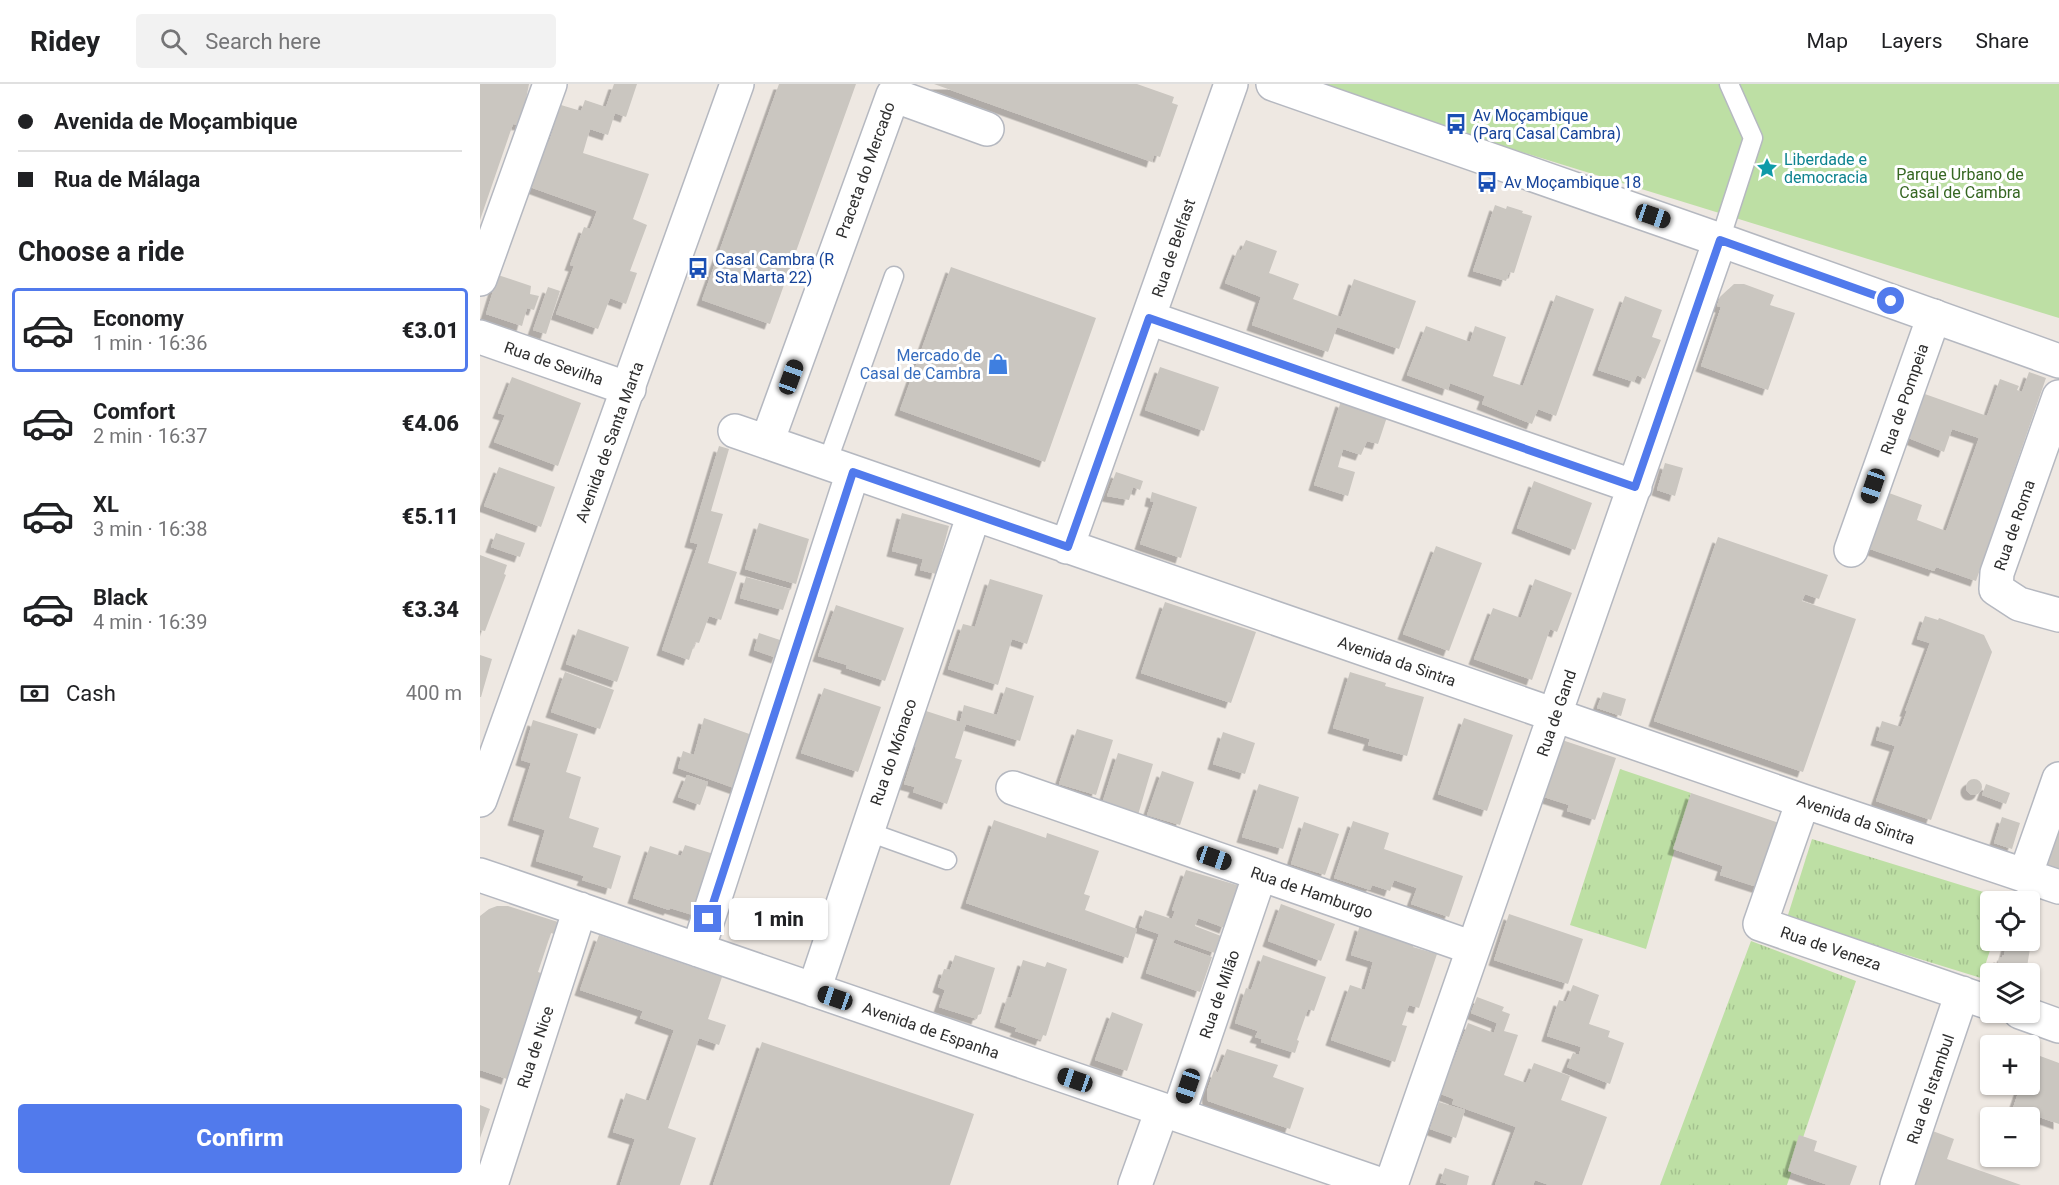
<!DOCTYPE html>
<html lang="en">
<head>
<meta charset="utf-8">
<style>
	body { margin:0; font-family:Roboto,sans-serif; background:#f2f2f2; color:#202124; height:100vh; display:flex; flex-direction:column; font-size:22px; white-space:nowrap }
	* { box-sizing:border-box; margin:0 }
	p { font-size:20px; color:#757577 }
	.icon { flex:none; width:33px; height:33px; fill:none; stroke:currentColor; stroke-width:2; stroke-linecap:round; stroke-linejoin:round }
	.map { position:relative; flex:1; overflow:hidden }
	.side { display:flex; flex-direction:column; background:#fff; width:480px }
	.side>* { flex:none }
	.top-card { display:grid; align-content:center; height:132px; padding:0 18px; background:#fff }
	.controls { position:absolute; left:1500px; top:807px; display:grid; gap:12px }
	.controls a { display:grid; place-items:center; width:60px; height:60px; border-radius:6px; background:#fff; box-shadow:0 2px 4px #0004; font-size:30px }
	.end { position:absolute; width:27px; height:27px; margin:-14px; border:8px solid #517aec; background:#fff; box-shadow:0 0 0 3px #fff }
	.from { border-radius:50% }
	.bubble { position:absolute; height:42px; border-radius:6px; background:#fff; box-shadow:0 2px 4px #0004; font-size:20px; font-weight:800; line-height:42px; text-align:center }
	.car { position:absolute; width:18px; height:36px; margin:-18px -9px; border-radius:8px; box-shadow:0 0 4px 2px #0007; background:linear-gradient(#222 24%,#8ab4d8 0 40%,#222 0 76%,#8ab4d8 0 86%,#222 0) }
	.top-card b { display:flex; align-items:center; gap:21px; height:57px; font-size:22px }
	.top-card b+b { border-top:2px solid #e0e0e0 }
	.top-card i { width:15px; height:15px; background:#202124 }
	ul { padding:0; list-style:none }
	li { display:flex; align-items:center; gap:18px; height:84px; margin:0 12px 9px; padding:0 6px; border:3px solid transparent; border-radius:6px }
	li div { flex:1 }
	li b { display:block; font-size:22px }
	li em { font-style:normal; font-weight:800 }
	li.on { border-color:#517aec }
	li>.icon { width:54px; height:54px; stroke-width:1.5 }
	h2 { padding:0 18px; font-size:27px; line-height:72px }
	.pay { display:flex; align-items:center; gap:15px; height:66px; padding:0 18px; font-size:22px }
	.pay p { margin-inline-start:auto }
	.button { display:flex; gap:12px; margin-top:auto; padding:12px 18px }
	.button a { flex:1; height:69px; border-radius:6px; background:#517aec; color:#fff; font-size:24px; font-weight:800; line-height:69px; text-align:center }
	header { display:flex; align-items:center; gap:36px; box-sizing:border-box; height:84px; padding:0 30px; background:#fff; border-bottom:2px solid #e0e0e0 }
	header strong { font-size:28px }
	nav { display:flex; gap:33px; margin-inline-start:auto; font-size:21px }
	.search { width:420px; height:54px; background:#f2f2f2; display:flex; align-items:center; gap:15px; box-sizing:border-box; padding:0 21px; border-radius:6px; color:#757577; font-size:22px }
	main { display:flex; flex:1; min-height:0 }
	.map>svg:first-child { display:block }
	.grass { fill:url(#grass-tufts) }
	.park { fill:#bddfa4 }
	.building { fill:#cac6c0; filter:url(#shadow) }
	.lines { fill:none; stroke-linecap:round; stroke-linejoin:round }
	.lane-casing { stroke:#b5b8c0; stroke-width:21 }
	.street-casing { stroke:#b5b8c0; stroke-width:36 }
	.secondary-casing { stroke:#b5b8c0; stroke-width:36 }
	.lane { stroke:#fff; stroke-width:18 }
	.street { stroke:#fff; stroke-width:33 }
	.secondary { stroke:#fff; stroke-width:33 }
	.route { stroke:#517aec; stroke-width:8 }
	.labels { text-anchor:middle; stroke-width:6; stroke-linejoin:round; paint-order:stroke }
	.transit-label { font-size:16px; fill:#164399; stroke:#fff; text-anchor:start }
	.culture-label { font-size:16px; fill:#0d838f; stroke:#fff; text-anchor:start }
	.street-label { font-size:16px; fill:#2e2e2e; stroke:#fff }
	.park-label { font-size:16px; fill:#366722; stroke:#fff }
	.shop-label { font-size:16px; fill:#366cbe; stroke:#fff; text-anchor:end }
</style>
</head>
<body>
<header>
<strong>Ridey</strong>
<div class="search"><svg class="icon" aria-label="search" viewBox="0 0 24 24"><circle cx="10" cy="10" r="6"/><path d="M15 15l6 6"/></svg>Search here</div>
<nav><a>Map</a><a>Layers</a><a>Share</a></nav>
</header>
<main>
<section class="side">
<div class="top-card">
<b><i class="from"></i>Avenida de Moçambique</b>
<b><i></i>Rua de Málaga</b>
</div>
<h2>Choose a ride</h2>
<ul>
<li class="on"><svg class="icon" aria-label="car" viewBox="0 0 24 24"><path d="M5 17H2v-5l4-1 3-4h7l3 4 3 1v5h-3M9 17h6M6 11h13"/><circle cx="7" cy="17" r="2"/><circle cx="17" cy="17" r="2"/></svg><div><b>Economy</b><p>1 min · 16:36</p></div><em>€3.01</em></li>
<li><svg class="icon" aria-label="car" viewBox="0 0 24 24"><path d="M5 17H2v-5l4-1 3-4h7l3 4 3 1v5h-3M9 17h6M6 11h13"/><circle cx="7" cy="17" r="2"/><circle cx="17" cy="17" r="2"/></svg><div><b>Comfort</b><p>2 min · 16:37</p></div><em>€4.06</em></li>
<li><svg class="icon" aria-label="car" viewBox="0 0 24 24"><path d="M5 17H2v-5l4-1 3-4h7l3 4 3 1v5h-3M9 17h6M6 11h13"/><circle cx="7" cy="17" r="2"/><circle cx="17" cy="17" r="2"/></svg><div><b>XL</b><p>3 min · 16:38</p></div><em>€5.11</em></li>
<li><svg class="icon" aria-label="car" viewBox="0 0 24 24"><path d="M5 17H2v-5l4-1 3-4h7l3 4 3 1v5h-3M9 17h6M6 11h13"/><circle cx="7" cy="17" r="2"/><circle cx="17" cy="17" r="2"/></svg><div><b>Black</b><p>4 min · 16:39</p></div><em>€3.34</em></li>
</ul>
<div class="pay"><svg class="icon" aria-label="cash" viewBox="0 0 24 24"><path d="M3 7h18v10H3z"/><circle cx="12" cy="12" r="2"/></svg>Cash<p>400 m</p></div>
<div class="button"><a>Confirm</a></div>
</section>
<div class="map">
<svg width="1579" height="1101" viewBox="0 0 1579 1101">
	<defs>
		<pattern id="grass-tufts" width="24" height="20" patternUnits="userSpaceOnUse" patternTransform="scale(1.5)"><rect width="24" height="20" fill="#bddfa4"/><path d="M3 7l-1-3M5 7V3M7 7l1-3M15 17l-1-3M17 17v-4M19 17l1-3" fill="none" stroke="#a3c08e"/></pattern>
		<filter id="shadow"><feDropShadow dx="-5.5" dy="5.5" stdDeviation="0" flood-color="#0004"/></filter>
	</defs>
	<rect width="100%" height="100%" fill="#eee8e2"/>
	<!-- grass -->
	<path class="grass" d="M1140,685L1211,709L1166,865L1090,841Z
		M1332,755L1526,815L1525,817L1510,818V856L1513,857L1501,894L1307,834Z
		M1271,857L1376,897L1307,1101H1180Z"/>
	<!-- park -->
	<path class="park" d="M832,0H1579V234L967,45Z"/>
	<!-- building -->
	<path class="building" d="M0,0H49L41,41L33,40L0,136Z
		M134,0H157L146,33L135,29L128,51L110,45L103,69L169,90L153,135L167,141L150,187L157,189L146,220L130,214L118,245L76,230L94,182L90,181L104,143L110,145L117,127L50,103L66,57L69,58L81,21L101,27L105,16L126,23Z
		M299,0H376L290,240L222,216Z
		M454,0H657L694,13L692,19L698,21L680,73L674,71L672,78Z
		M1015,121L1026,125L1027,122L1043,127L1042,129L1052,132L1034,189L1029,188L1026,197L993,187Z
		M766,156L797,167L789,189L819,200L813,215L861,233L874,195L936,217L919,265L857,243L848,268L772,241L781,213L745,199L758,165L761,167Z
		M471,183L616,234L565,378L420,326Z
		M18,191L51,202L50,210L59,212L54,226L47,224L42,242L6,230Z
		M1254,200H1264L1294,211L1290,221L1315,229L1288,306L1221,282L1241,223L1237,222L1240,213Z
		M68,203L80,207L66,250L53,246Z
		M1076,211L1114,225L1076,332L1058,325L1052,340L1002,320L1005,312L970,299L968,306L927,291L946,242L990,258L995,242L1026,253L1013,292L1043,302Z
		M1145,212L1182,226L1172,253L1181,256L1165,295L1157,291L1154,298L1118,286Z
		M680,283L739,303L724,347L665,326Z
		M1549,288L1566,294L1496,497L1456,483L1454,487L1390,465L1409,409L1442,421L1437,436L1466,447L1499,354L1472,345L1464,368L1426,353L1442,309L1507,332L1520,295L1539,302L1537,306L1542,308Z
		M32,293L101,319L78,382L14,358L25,331L18,329Z
		M861,317L907,333L898,360L887,357L881,371L863,365L858,383L875,388L868,412L834,401Z
		M239,362L249,365L231,427L243,430L228,479L257,488L241,536L229,532L219,559L215,558L209,576L182,566L218,460L210,458Z
		M1185,379L1203,384L1195,412L1177,406Z
		M19,383L75,403L61,443L4,422Z
		M636,388L663,397L660,406L653,403L649,416L627,412Z
		M1054,397L1112,419L1095,466L1037,444Z
		M672,408L717,423L701,474L660,460L674,418L670,417Z
		M422,429L469,442L456,490L440,486L443,475L412,467Z
		M279,439L329,455L316,500L265,485Z
		M16,449L45,459L40,473L11,463Z
		M1238,453L1348,491L1339,515L1325,510L1322,517L1376,535L1323,688L1174,637Z
		M956,462L1002,479L969,567L923,550Z
		M0,471L27,481L24,490L26,491L5,547L0,546Z
		M266,493L310,505L303,526L260,514Z
		M510,495L563,511L547,560L532,555L518,601L468,585L483,540L495,543Z
		M1055,495L1092,509L1077,548L1070,545L1052,596L994,575L1013,524L1041,534Z
		M685,518L776,548L751,619L661,589Z
		M356,521L424,544L405,597L366,584L367,581L338,572Z
		M1445,532L1458,536L1459,534L1504,551L1512,568L1451,736L1396,717L1415,662L1396,656L1402,637L1421,643L1427,627H1425L1450,559L1437,555Z
		M98,545L149,563L137,598L86,580Z
		M279,549L303,557L297,574L274,566Z
		M0,571L12,575L1,613H0Z
		M85,588L134,606L120,645L71,628Z
		M870,588L906,599L905,602L944,613L927,672L888,661L890,655L853,644Z
		M526,603L554,612L540,657L486,640L475,674L482,676L467,720L433,708L435,703L424,700L436,663L432,662L443,626L480,638L484,621L517,631Z
		M344,604L401,623L378,688L321,669Z
		M1123,608L1146,615L1141,632L1117,624Z
		M224,634L275,652L257,705L198,684L203,667L214,671Z
		M984,634L1033,651L1007,727L958,710Z
		M53,636L98,650L86,688L101,693L89,734L119,744L113,763L141,772L131,805L102,796L104,792L56,777L65,746L33,736L51,679L41,676Z
		M597,645L633,656L616,711L579,700Z
		M743,648L775,659L765,690L733,680Z
		M1082,656L1136,674L1115,736L1087,727L1089,721L1064,713Z
		M638,669L673,680L658,731L622,720Z
		M682,687L714,698L700,741L667,731Z
		M207,691L228,698L220,721L198,713Z
		M1486 703a8 8 0 1 1 16 0a8 8 0 1 1-16 0Z
		M779,700L819,713L803,765L762,753Z
		M1506,700L1530,709L1526,720L1502,711Z
		M1211,709L1302,740L1280,804L1240,791L1243,782L1193,765Z
		M1522,733L1540,739L1532,765L1514,759Z
		M514,736L566,754L567,749L619,767L604,810L610,812L605,826L657,845L648,874L486,819Z
		M873,737L909,749L904,765L983,792L969,833L931,820L937,804L914,796L910,807L892,801L890,806L854,794Z
		M824,738L859,750L845,791L811,780Z
		M1579,738V792L1562,786Z
		M205,761L237,771L216,832L190,824L189,826L153,814L170,762L201,772Z
		M706,786L760,802L745,844L718,834L715,842L741,852L735,869L695,855L693,859L732,873L720,908L666,889L679,850L659,843L665,826L692,835L695,827L692,826Z
		M801,820L855,840L841,877L788,857Z
		M17,822H28L78,838L74,850L71,849L58,888L61,889L27,995L0,986V832L9,825Z
		M1029,830L1103,855L1088,900L1014,876Z
		M880,841L935,858L933,863L957,870L939,924L929,921L922,941L927,942L915,978L851,956L870,901L885,906L893,878L871,871Z
		M119,851L242,893L228,935L246,941L239,961L219,954L188,1044L216,1054L200,1101H140L155,1055L133,1048L146,1009L169,1017L194,946L160,934L163,927L100,906Z
		M1528,856L1551,858L1547,883L1540,882L1539,888L1517,885L1519,873L1522,874L1523,871H1524Z
		M475,871L515,884L501,930L498,931L497,935L459,923L465,906L458,903L464,885L470,886Z
		M783,871L846,893L834,927L828,925L817,956L819,957L815,969L781,958L782,955L775,953L778,947L755,939L766,904L771,906Z
		M543,876L565,883L567,878L587,885L566,952L563,951L561,956L535,947L537,944L520,938L528,913L531,914Z
		M1093,901L1119,911L1109,940L1130,947L1128,953L1144,959L1130,1000L1087,983L1093,969L1099,971L1101,963L1067,952L1079,916L1086,918Z
		M997,913L1024,923L1022,927L1030,930L1024,947L1038,951L1024,991L1046,999L1054,979L1090,992L1081,1016L1127,1033L1102,1101H1069L1055,1096L1053,1101H1015L1036,1043L972,1020L974,1015L961,1010L988,939L1014,949L1017,939L991,929Z
		M632,928L663,940L647,987L615,976Z
		M282,958L494,1030L470,1101H233Z
		M747,965L798,981L793,993L824,1004L810,1045L728,1017L727,1007L734,986L738,989Z
		M1552,969L1579,979V1040L1533,1024L1541,1000H1550V978Z
		M959,1018L985,1026L976,1054L950,1045Z
		M0,1021L10,1025L0,1054Z
		M1450,1046L1474,1055L1467,1075L1541,1101H1432Z
		M1319,1051L1337,1057L1334,1067L1377,1082L1370,1101H1348L1308,1087Z
		M965,1084L989,1092L987,1101H969L960,1098Z"/>
	<g class="lines">
		<defs>
			<path id="lane" d="M1240,156L1273,54L1249,0
				M347,379L414,192
				M386,747L467,776"/>
			<path id="street" d="M0,195L70,0
				M669,234L1155,403
				M0,253L149,305
				M1579,313L1517,489L1516,505L1539,520L1579,531
				M255,347L1323,717L1579,803
				M287,358L413,11L507,45
				M587,463L751,0
				M1371,466L1454,232
				M533,704L993,864
				M1323,717L1280,840L1510,919
				M0,791L902,1101
				M1545,792L1579,695
				M218,866L373,388
				M334,906L494,430
				M1540,928L1579,942
				M698,1031L780,790
				M11,1101L100,825
				M655,1101L682,1026
				M911,1101L1240,156
				M1417,1101L1482,909"/>
			<path id="secondary" d="M793,0L1240,156L1579,277
				M0,716L257,0"/>
		</defs>
		<!-- lane casing -->
		<use href="#lane" class="lane-casing"/>
		<!-- street casing -->
		<use href="#street" class="street-casing"/>
		<!-- secondary casing -->
		<use href="#secondary" class="secondary-casing"/>
		<!-- lane -->
		<use href="#lane" class="lane"/>
		<!-- street -->
		<use href="#street" class="street"/>
		<!-- secondary -->
		<use href="#secondary" class="secondary"/>
	</g>
	<g class="lines">
		<!-- route -->
		<path class="route" d="M228,835L373,388L588,463L669,234L1155,403L1240,156L1411,217"/>
	</g>
	<!-- icons -->
	<defs>
		<symbol id="bus-bare" viewBox="-9 -9 18 18"><path d="M-5-6H5V4H4V6H2V4H-2V6H-4V4H-5ZM-3.5-4V0h7V-4ZM-3.5 1.2v1.5H-2V1.2ZM2 1.2v1.5H3.5V1.2Z" fill="#1a4fb4" stroke="#fff" stroke-width="2.5" paint-order="stroke"/></symbol>
		<symbol id="sight-bare" viewBox="-9 -9 18 18"><path d="M0-6L1.8-2.2L6-1.7L2.9 1.2L3.7 5.4L0 3.3L-3.7 5.4L-2.9 1.2L-6-1.7L-1.8-2.2Z" fill="#0f9aa8" stroke="#fff" stroke-width="2.5" paint-order="stroke"/></symbol>
		<symbol id="shop-bare" viewBox="-9 -9 18 18"><path d="M-5-2.5h2.3a2.7 3.5 0 0 1 5.4 0H5L5.5 6h-11ZM-1.5-2.5h3a1.5 2.3 0 0 0-3 0Z" fill="#3f7fe0" stroke="#fff" stroke-width="2.5" paint-order="stroke"/></symbol>
	</defs>
	<g fill-rule="evenodd">
		<use href="#bus-bare" x="961" y="25" width="30" height="30"/>
		<use href="#sight-bare" x="1272" y="69" width="30" height="30"/>
		<use href="#bus-bare" x="992" y="83" width="30" height="30"/>
		<use href="#bus-bare" x="203" y="169" width="30" height="30"/>
		<use href="#shop-bare" x="503" y="265" width="30" height="30"/>
	</g>
	<g class="labels">
		<!-- transit labels -->
		<g class="transit-label">
			<text x="993" y="37">Av Moçambique<tspan x="993" dy="18">(Parq Casal Cambra)</tspan></text>
			<text x="1024" y="104">Av Moçambique 18</text>
			<text x="235" y="181">Casal Cambra (R<tspan x="235" dy="18">Sta Marta 22)</tspan></text>
		</g>
		<!-- culture labels -->
		<g class="culture-label">
			<text x="1304" y="81">Liberdade e<tspan x="1304" dy="18">democracia</tspan></text>
		</g>
		<!-- street labels -->
		<g class="street-label">
			<text transform="translate(385 86) rotate(-70)" y="6">Praceta do Mercado</text>
			<text transform="translate(693 164) rotate(-71)" y="6">Rua de Belfast</text>
			<text transform="translate(74 279) rotate(19)" y="6">Rua de Sevilha</text>
			<text transform="translate(1424 315) rotate(-71)" y="6">Rua de Pompeia</text>
			<text transform="translate(129 358) rotate(-70)" y="6">Avenida de Santa Marta</text>
			<text transform="translate(1534 441) rotate(-71)" y="6">Rua de Roma</text>
			<text transform="translate(917 577) rotate(19)" y="6">Avenida da Sintra</text>
			<text transform="translate(1076 629) rotate(-71)" y="6">Rua de Gand</text>
			<text transform="translate(413 668) rotate(-71)" y="6">Rua do Mónaco</text>
			<text transform="translate(1376 735) rotate(19)" y="6">Avenida da Sintra</text>
			<text transform="translate(832 808) rotate(19)" y="6">Rua de Hamburgo</text>
			<text transform="translate(1351 864) rotate(19)" y="6">Rua de Veneza</text>
			<text transform="translate(739 910) rotate(-71)" y="6">Rua de Milão</text>
			<text transform="translate(451 946) rotate(19)" y="6">Avenida de Espanha</text>
			<text transform="translate(55 963) rotate(-72)" y="6">Rua de Nice</text>
			<text transform="translate(1450 1005) rotate(-71)" y="6">Rua de Istambul</text>
		</g>
		<!-- park labels -->
		<g class="park-label">
			<text x="1480" y="96">Parque Urbano de<tspan x="1480" dy="18">Casal de Cambra</tspan></text>
		</g>
		<!-- shop labels -->
		<g class="shop-label">
			<text x="501" y="277">Mercado de<tspan x="501" dy="18">Casal de Cambra</tspan></text>
		</g>
	</g>
</svg>
<div class="controls">
<a><svg class="icon" aria-label="locate" viewBox="0 0 24 24"><circle cx="12" cy="12" r="6"/><path d="M12 2v4M12 18v4M2 12h4M18 12h4"/></svg></a>
<a><svg class="icon" aria-label="layers" viewBox="0 0 24 24"><path d="M12 4l9 5-9 5-9-5zM3 14l9 5 9-5"/></svg></a>
<a>+</a>
<a>−</a>
</div>
<i class="end from" style="left:1411px;top:217px"></i>
<i class="end" style="left:228px;top:835px"></i>
<div class="bubble" style="left:249px;top:814px;width:99px">1 min</div>
<i class="car" style="left:1173px;top:132px;rotate:109deg"></i>
<i class="car" style="left:311px;top:293px;rotate:20deg"></i>
<i class="car" style="left:1393px;top:402px;rotate:199deg"></i>
<i class="car" style="left:734px;top:774px;rotate:109deg"></i>
<i class="car" style="left:355px;top:914px;rotate:289deg"></i>
<i class="car" style="left:595px;top:996px;rotate:289deg"></i>
<i class="car" style="left:708px;top:1002px;rotate:199deg"></i>
</div>
</main>
</body>
</html>
